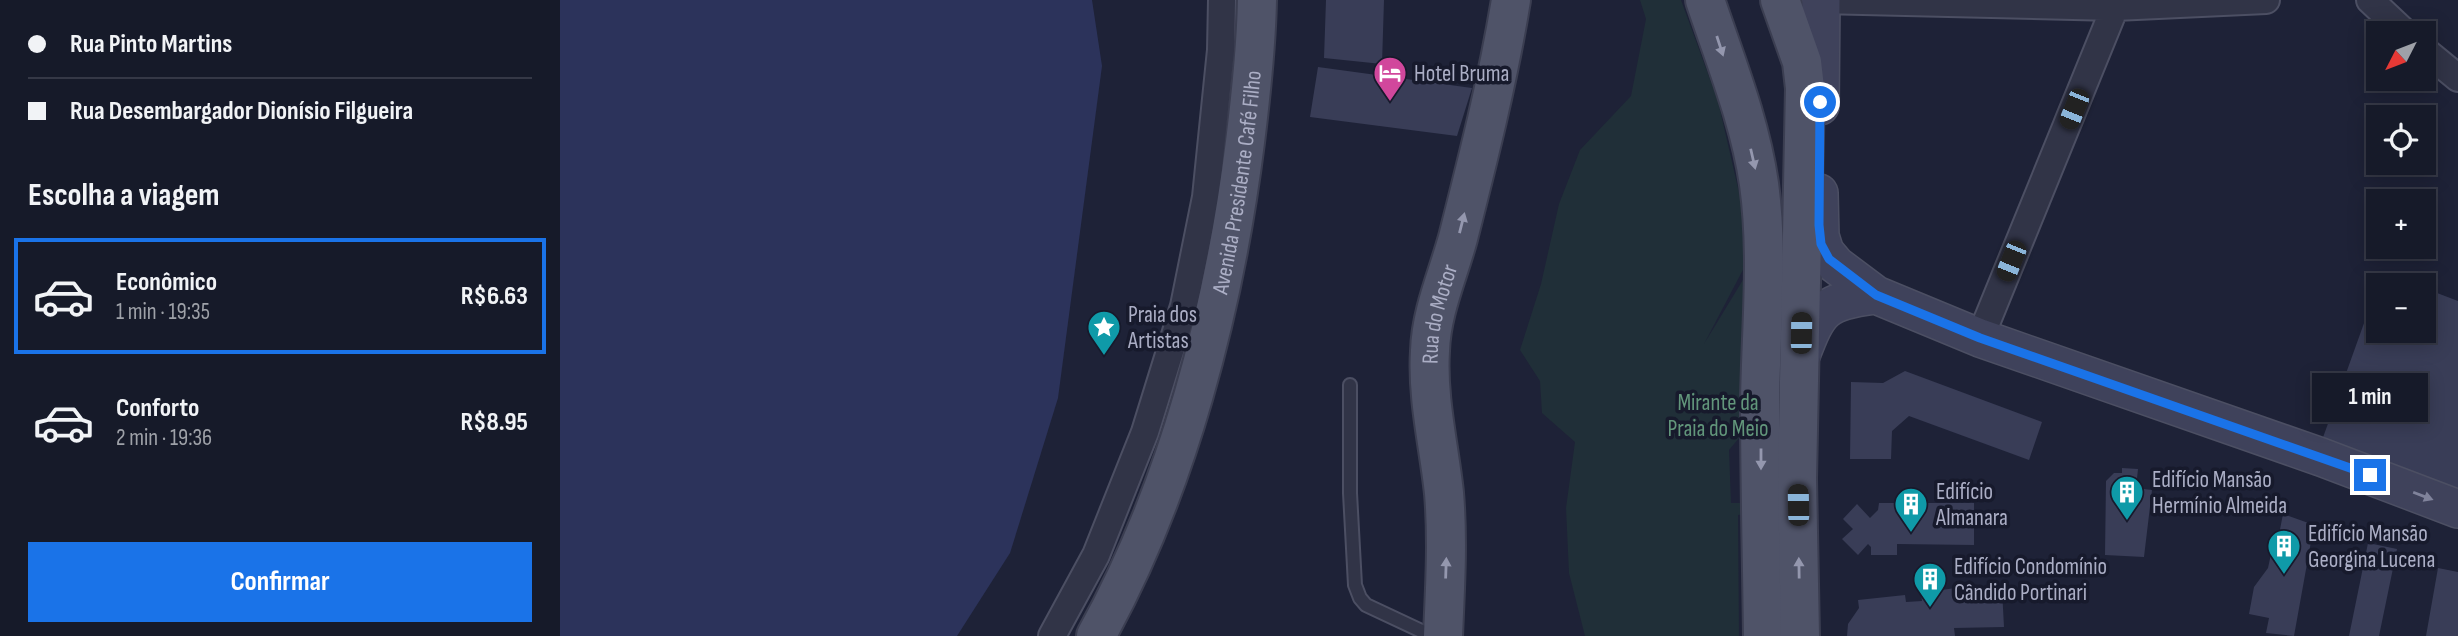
<!DOCTYPE html>
<html lang="pt">
<head>
<meta charset="utf-8">
<style>
	body { margin:0; font-family:"Sofia Sans Condensed",sans-serif; background:#1f2331; color:#f1f3f6; height:100vh; display:flex; flex-direction:column; font-size:26px; white-space:nowrap }
	* { box-sizing:border-box; margin:0 }
	p { font-size:23px; color:#9ea1a8 }
	.icon { flex:none; width:38px; height:38px; fill:none; stroke:currentColor; stroke-width:2; stroke-linecap:round; stroke-linejoin:round }
	.map { position:relative; flex:1; overflow:hidden }
	.details { display:flex; flex-direction:column; background:#161a29; width:560px }
	.details>* { flex:none }
	.banner { display:grid; align-content:center; height:154px; padding:0 28px; background:#161a29 }
	.needle { width:46px; rotate:228deg }
	.tools { position:absolute; left:1806px; top:21px; display:grid; gap:14px }
	.tools a { display:grid; place-items:center; width:70px; height:70px; border-radius:0px; background:#161a29; box-shadow:0 4px 18px #0003,0 0 0 2px #353846; font-size:35px }
	.end { position:absolute; width:32px; height:32px; margin:-16px; border:9px solid #1a73e8; background:#fff; box-shadow:0 0 0 4px #fff }
	.from { border-radius:50% }
	.bubble { position:absolute; height:49px; border-radius:0px; background:#161a29; box-shadow:0 4px 18px #0003,0 0 0 2px #353846; font-size:23px; font-weight:700; line-height:49px; text-align:center }
	.car { position:absolute; width:21px; height:42px; margin:-21px -10px; border-radius:9px; box-shadow:0 0 5px 2px #0007; background:linear-gradient(#222 24%,#8ab4d8 0 40%,#222 0 76%,#8ab4d8 0 86%,#222 0) }
	.banner b { display:flex; align-items:center; gap:24px; height:66px; font-size:26px }
	.banner b+b { border-top:2px solid #353846 }
	.banner i { width:18px; height:18px; background:#f1f3f6 }
	ul { padding:0; list-style:none }
	li { display:flex; align-items:center; gap:21px; height:116px; margin:0 14px 10px; padding:0 14px; border:4px solid transparent; border-radius:0px }
	li div { flex:1 }
	li b { display:block; font-size:26px }
	li em { font-style:normal; font-weight:700 }
	li.active { border-color:#1a73e8 }
	li>.icon { width:63px; height:63px; stroke-width:1.5 }
	h2 { padding:0 28px; font-size:32px; line-height:84px }
	.button { display:flex; gap:14px; margin-top:auto; padding:14px 28px }
	.button a { flex:1; height:80px; border-radius:0px; background:#1a73e8; color:#fff; font-size:28px; font-weight:700; line-height:80px; text-align:center }
	main { display:flex; flex:1; min-height:0 }
	.map>svg:first-child { display:block }
	.green { fill:#202f38 }
	.water { fill:#2c335b }
	.building { fill:#393d57 }
	.lines { fill:none; stroke-linecap:round; stroke-linejoin:round }
	.lane-casing { stroke:#4c4f63; stroke-width:16 }
	.street-casing { stroke:#4c4f63; stroke-width:30 }
	.secondary-casing { stroke:#4c4f63; stroke-width:40 }
	.primary-casing { stroke:#3b3e51; stroke-width:42 }
	.lane { stroke:#313447; stroke-width:12 }
	.street { stroke:#313447; stroke-width:26 }
	.secondary { stroke:#3f425b; stroke-width:37 }
	.primary { stroke:#4f5368; stroke-width:38 }
	.oneway { fill:#9497ae }
	.oneway2 { fill:#80839b }
	.route { stroke:#1a73e8; stroke-width:9 }
	.labels { text-anchor:middle; stroke-width:7; stroke-linejoin:round; paint-order:stroke }
	.poi-label { font-size:23px; fill:#abaec5; stroke:#171a2c; text-anchor:start }
	.street-label { font-size:23px; fill:#abaec5; stroke:#171a2c }
	.park-label { font-size:23px; fill:#62967b; stroke:#171a2c }
</style>
</head>
<body>
<main>
<section class="details">
<div class="banner">
<b><i class="from"></i>Rua Pinto Martins</b>
<b><i></i>Rua Desembargador Dionísio Filgueira</b>
</div>
<h2>Escolha a viagem</h2>
<ul>
<li class="active"><svg class="icon" aria-label="car" viewBox="0 0 24 24"><path d="M5 17H2v-5l4-1 3-4h7l3 4 3 1v5h-3M9 17h6M6 11h13"/><circle cx="7" cy="17" r="2"/><circle cx="17" cy="17" r="2"/></svg><div><b>Econômico</b><p>1 min · 19:35</p></div><em>R$6.63</em></li>
<li><svg class="icon" aria-label="car" viewBox="0 0 24 24"><path d="M5 17H2v-5l4-1 3-4h7l3 4 3 1v5h-3M9 17h6M6 11h13"/><circle cx="7" cy="17" r="2"/><circle cx="17" cy="17" r="2"/></svg><div><b>Conforto</b><p>2 min · 19:36</p></div><em>R$8.95</em></li>
</ul>
<div class="button"><a>Confirmar</a></div>
</section>
<div class="map">
<svg width="1898" height="636" viewBox="0 0 1898 636">
	<rect width="100%" height="100%" fill="#1e2237"/>
	<!-- green -->
	<path class="green" d="M1080,0H1121L1158,101L1181,201L1186,264L1144,344L1195,260L1185,431L1169,450L1171,503H1184L1185,514L1178,515L1179,636H1025L1009,573L1006,508L1015,442L982,413L980,381L960,350L981,284L999,204L1020,150L1071,96L1086,19Z"/>
	<!-- water -->
	<path class="water" d="M0,0H532L542,66L498,398L450,553L397,636H0Z"/>
	<!-- building -->
	<path class="building" d="M766,0H824L822,64L764,58Z
		M758,67L912,88L897,136L750,117Z
		M1822,273L1854,285H1818V331H1864V288L1898,301V492L1761,443Z
		M1345,371L1482,422L1469,460L1349,416L1332,431L1331,459H1290L1291,382L1323,383Z
		M1562,468L1578,469L1576,488L1592,490L1584,557L1545,555L1546,481L1554,473H1562Z
		M1319,503H1414V545L1337,544V555H1311V547L1308,544L1298,555L1282,539L1293,529L1283,519L1297,504L1310,518L1318,510Z
		M1723,514L1754,525L1734,636L1706,633L1709,618L1689,614L1694,587L1708,568L1711,554L1715,555Z
		M1808,543L1837,549L1819,636H1789Z
		M1878,568L1898,572V636H1866Z
		M1409,586L1442,589L1444,627L1394,628L1395,636H1287L1288,624L1299,608L1298,600L1345,595L1346,602L1362,601L1361,593Z"/>
	<g class="lines">
		<defs>
			<path id="lane" d="M790,385V493L795,585L800,598L806,605L872,636"/>
			<path id="street" d="M1260,0L1555,7L1706,0
				M1810,0L1845,33
				M1864,50L1898,78
				M1420,338L1555,7V0
				M492,636L536,555L585,432L624,306L646,197L661,50L662,0"/>
			<path id="secondary" d="M1260,106L1261,0
				M1259,193L1260,236L1265,252L1276,265L1316,295L1420,338L1761,457L1898,509
				M1240,358C1259,308 1263,302 1316,295"/>
			<g id="primary">
				<path d="M1145,0C1165,60 1190,121 1199,184C1209,256 1201,329 1200,402C1200,480 1202,558 1203,636"/>
				<path d="M1220,0L1242,62L1245,88L1237,479L1240,636"/>
				<path id="s1" d="M536,636C618,488 664,309 685,142C691,94 696,49 697,0"/>
				<path id="s2" d="M883,636C885,588 888,541 884,493C879,446 867,398 870,351C871,312 888,275 898,238C918,159 938,80 951,0"/>
			</g>
		</defs>
		<!-- lane casing -->
		<use href="#lane" class="lane-casing"/>
		<!-- street casing -->
		<use href="#street" class="street-casing"/>
		<!-- secondary casing -->
		<use href="#secondary" class="secondary-casing"/>
		<!-- primary casing -->
		<use href="#primary" class="primary-casing"/>
		<!-- lane -->
		<use href="#lane" class="lane"/>
		<!-- street -->
		<use href="#street" class="street"/>
		<!-- secondary -->
		<use href="#secondary" class="secondary"/>
		<!-- primary -->
		<use href="#primary" class="primary"/>
	</g>
	<!-- one-way arrows -->
	<defs><path id="oneway-solid" d="M-6-.8H1V-3.2L6.5 0L1 3.2V.8H-6Z" transform="scale(1.75)"/></defs>
	<g class="oneway">
		<use href="#oneway-solid" transform="translate(1160 46) rotate(72)"/>
		<use href="#oneway-solid" transform="translate(1193 159) rotate(77)"/>
		<use href="#oneway-solid" transform="translate(902 223) rotate(-76)"/>
		<use href="#oneway-solid" transform="translate(1201 459) rotate(90)"/>
		<use href="#oneway-solid" transform="translate(886 568) rotate(-88)"/>
		<use href="#oneway-solid" transform="translate(1239 568) rotate(-91)"/>
	</g>
	<use class="oneway2" href="#oneway-solid" transform="translate(1863 496) rotate(21)"/>
	<g class="lines">
		<!-- route -->
		<path class="route" d="M1260,102L1259,225L1261,244L1269,259L1316,295L1420,338L1810,475"/>
	</g>
	<!-- icons -->
	<defs>
		<symbol id="hotel-pin" viewBox="-11 -11 22 30"><path d="M0 17L-7.5 6A9.5 9.5 0 1 1 7.5 6Z" fill="#d1479c" stroke="#171a2c"/><path d="M-6-4.5h1.5V1H6V5H4.5V3h-9V5H-6ZM-4 0a1.8 1.8 0 1 1 3.6 0ZM.5 0V-2.5h3Q6-2.5 6 0Z" fill="#fff"/></symbol>
		<symbol id="sight-pin" viewBox="-11 -11 22 30"><path d="M0 17L-7.5 6A9.5 9.5 0 1 1 7.5 6Z" fill="#0f9aa8" stroke="#171a2c"/><path d="M0-6L1.8-2.2L6-1.7L2.9 1.2L3.7 5.4L0 3.3L-3.7 5.4L-2.9 1.2L-6-1.7L-1.8-2.2Z" fill="#fff"/></symbol>
		<symbol id="building-pin" viewBox="-11 -11 22 30"><path d="M0 17L-7.5 6A9.5 9.5 0 1 1 7.5 6Z" fill="#0f9aa8" stroke="#171a2c"/><path d="M-4-6H4V6H1V3H-1V6H-4ZM-2.5-4.3h1.7v1.8h-1.7ZM.8-4.3h1.7v1.8H.8ZM-2.5-1h1.7V.8h-1.7ZM.8-1h1.7V.8H.8Z" fill="#fff"/></symbol>
	</defs>
	<g fill-rule="evenodd">
		<use href="#hotel-pin" x="811" y="54" width="38" height="52"/>
		<use href="#sight-pin" x="525" y="308" width="38" height="52"/>
		<use href="#building-pin" x="1548" y="473" width="38" height="52"/>
		<use href="#building-pin" x="1332" y="485" width="38" height="52"/>
		<use href="#building-pin" x="1705" y="527" width="38" height="52"/>
		<use href="#building-pin" x="1351" y="560" width="38" height="52"/>
	</g>
	<g class="labels">
		<!-- poi labels -->
		<g class="poi-label">
			<text x="854" y="81">Hotel Bruma</text>
			<text x="568" y="322">Praia dos<tspan x="568" dy="26">Artistas</tspan></text>
			<text x="1592" y="487">Edifício Mansão<tspan x="1592" dy="26">Hermínio Almeida</tspan></text>
			<text x="1376" y="499">Edifício<tspan x="1376" dy="26">Almanara</tspan></text>
			<text x="1748" y="541">Edifício Mansão<tspan x="1748" dy="26">Georgina Lucena</tspan></text>
			<text x="1394" y="574">Edifício Condomínio<tspan x="1394" dy="26">Cândido Portinari</tspan></text>
		</g>
		<!-- street labels -->
		<g class="street-label">
			<text dy="8" stroke="none"><textPath href="#s1" startOffset="478">Avenida Presidente Café Filho</textPath></text>
			<text dy="8" stroke="none"><textPath href="#s2" startOffset="324">Rua do Motor</textPath></text>
		</g>
		<!-- park labels -->
		<g class="park-label">
			<text x="1158" y="410">Mirante da<tspan x="1158" dy="26">Praia do Meio</tspan></text>
		</g>
	</g>
</svg>
<div class="tools">
<a><svg class="needle" viewBox="-14 -14 28 28"><path d="M0-13l5 13h-10z" fill="#e53935"/><path d="M0 13l5-13h-10z" fill="#9ea1a8"/></svg></a>
<a><svg class="icon" aria-label="locate" viewBox="0 0 24 24"><circle cx="12" cy="12" r="6"/><path d="M12 2v4M12 18v4M2 12h4M18 12h4"/></svg></a>
<a>+</a>
<a>−</a>
</div>
<i class="end from" style="left:1260px;top:102px"></i>
<i class="end" style="left:1810px;top:475px"></i>
<div class="bubble" style="left:1752px;top:373px;width:116px">1 min</div>
<i class="car" style="left:1514px;top:109px;rotate:202deg"></i>
<i class="car" style="left:1451px;top:261px;rotate:202deg"></i>
<i class="car" style="left:1241px;top:333px;rotate:1deg"></i>
<i class="car" style="left:1238px;top:505px;rotate:359deg"></i>
</div>
</main>
</body>
</html>
